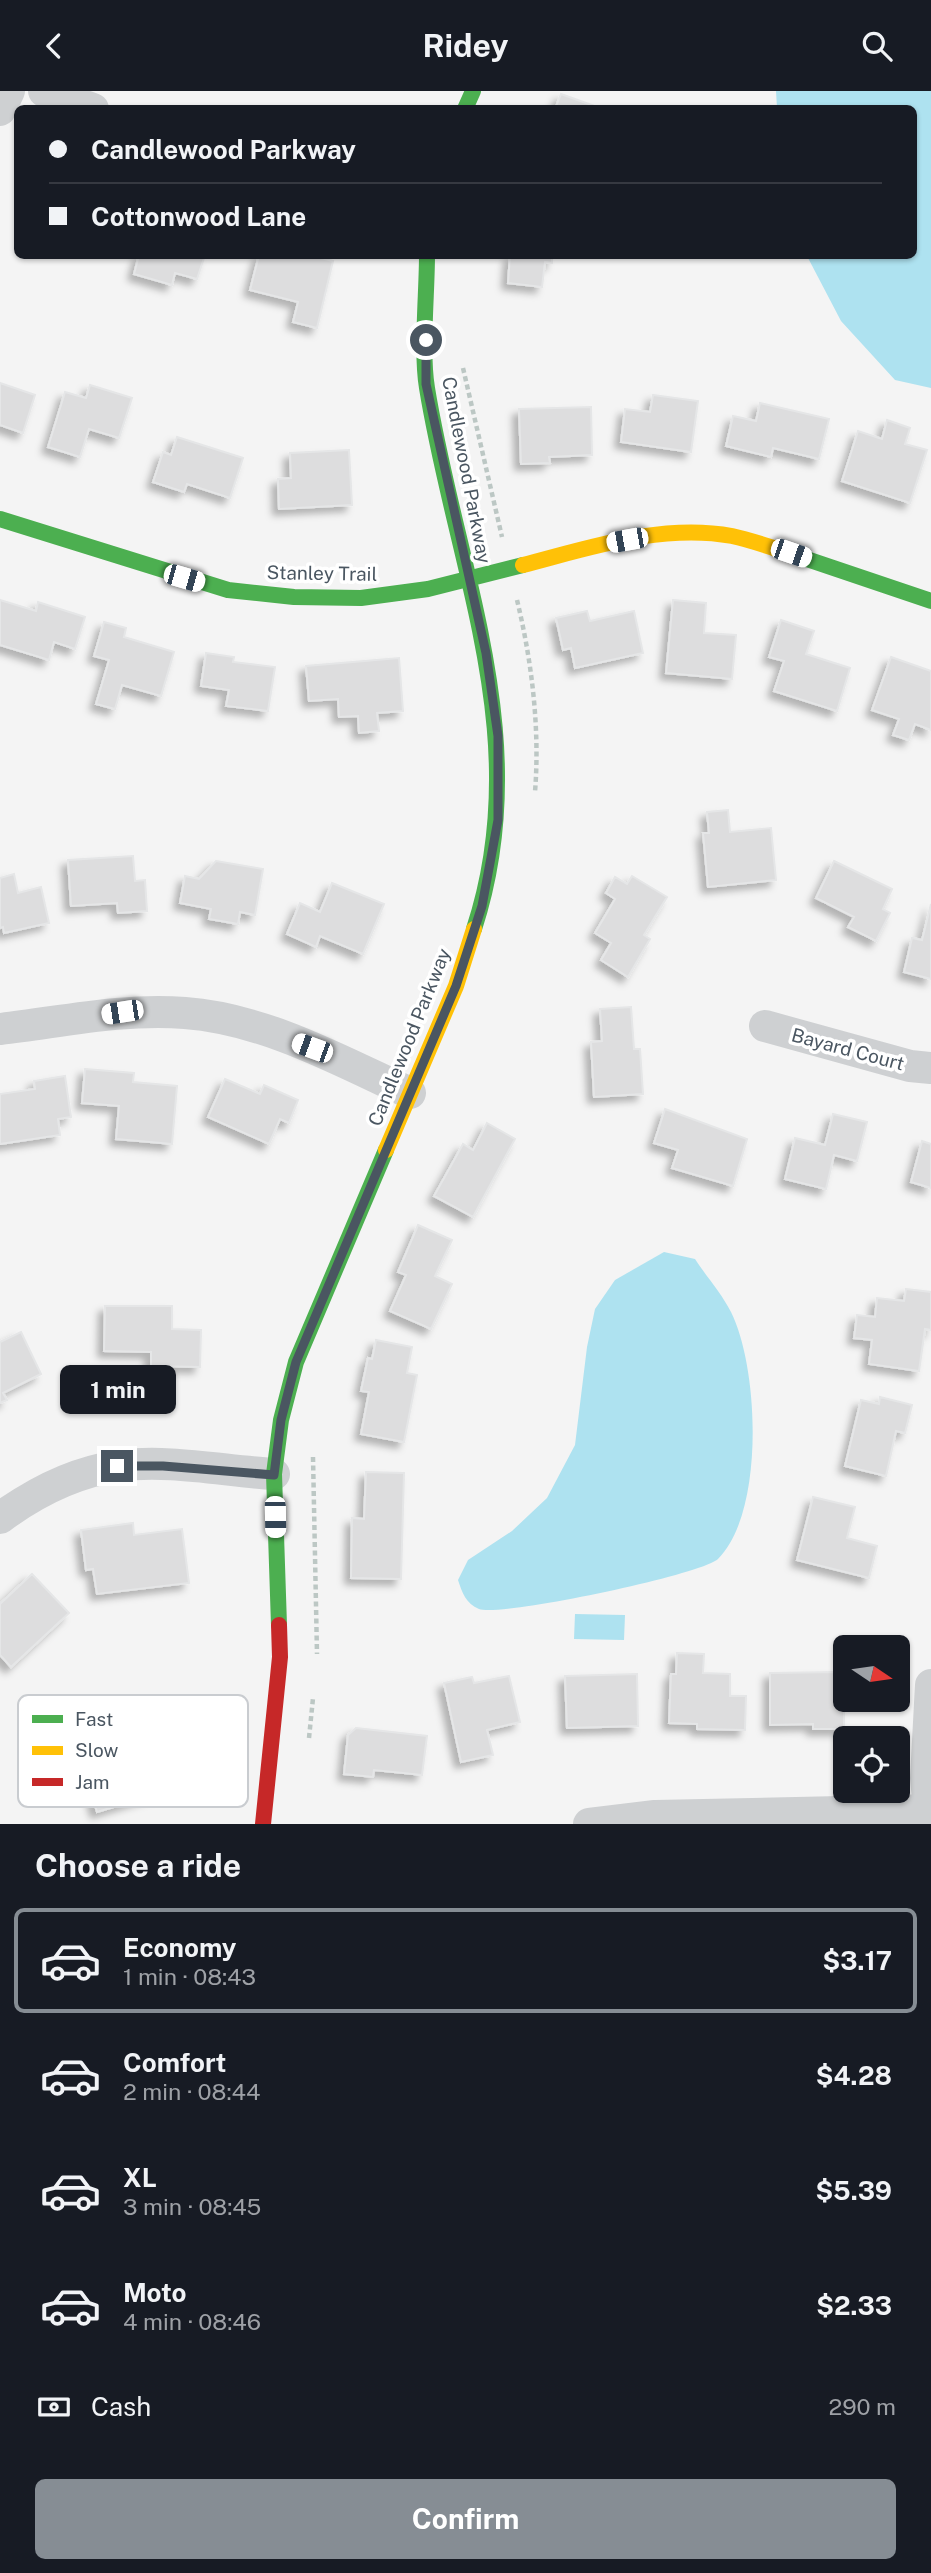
<!DOCTYPE html>
<html lang="en">
<head>
<meta charset="utf-8">
<style>
	body { margin:0; font-family:"Public Sans",sans-serif; background:#20242c; color:#f1f3f6; height:100vh; display:flex; flex-direction:column; font-size:26px; white-space:nowrap }
	* { box-sizing:border-box; margin:0 }
	p { font-size:23px; color:#9ea1a6 }
	.icon { flex:none; width:38px; height:38px; fill:none; stroke:currentColor; stroke-width:2; stroke-linecap:round; stroke-linejoin:round }
	.map { position:relative; height:1733px; overflow:hidden }
	.sheet { display:flex; flex-direction:column; background:#171b24; flex:1 }
	.sheet>* { flex:none }
	.guide { position:absolute; left:14px; top:14px; width:903px; height:154px; border-radius:10px; box-shadow:0 2px 5px #0004; display:grid; align-content:center; height:154px; padding:0 35px; background:#171b24 }
	.needle { width:46px; rotate:103deg }
	.tools { position:absolute; left:833px; top:1544px; display:grid; gap:14px }
	.tools a { display:grid; place-items:center; width:77px; height:77px; border-radius:10px; background:#171b24; box-shadow:0 2px 5px #0004; font-size:35px }
	.end { position:absolute; width:32px; height:32px; margin:-16px; border:9px solid #4a5661; background:#fff; box-shadow:0 0 0 4px #fff }
	.from { border-radius:50% }
	.bubble { position:absolute; height:49px; border-radius:10px; background:#171b24; box-shadow:0 2px 5px #0004; font-size:23px; font-weight:700; line-height:49px; text-align:center }
	.car { position:absolute; width:21px; height:42px; margin:-21px -10px; border-radius:9px; box-shadow:0 0 5px 2px #0007; background:linear-gradient(#fff 24%,#345 0 40%,#fff 0 76%,#345 0 86%,#fff 0) }
	.guide b { display:flex; align-items:center; gap:24px; height:66px; font-size:26px }
	.guide b+b { border-top:2px solid #363941 }
	.guide i { width:18px; height:18px; background:#f1f3f6 }
	ul { padding:0; list-style:none }
	li { display:flex; align-items:center; gap:21px; height:105px; margin:0 14px 10px; padding:0 21px; border:4px solid transparent; border-radius:10px }
	li div { flex:1 }
	li b { display:block; font-size:26px }
	li em { font-style:normal; font-weight:700 }
	li.active { border-color:#868d94 }
	li>.icon { width:63px; height:63px; stroke-width:1.5 }
	h2 { padding:0 35px; font-size:32px; line-height:84px }
	.pay { display:flex; align-items:center; gap:18px; height:77px; padding:0 35px; font-size:26px }
	.pay p { margin-inline-start:auto }
	.action { display:flex; gap:14px; margin-top:auto; padding:14px 35px }
	.action a { flex:1; height:80px; border-radius:10px; background:#868d94; color:#fff; font-size:28px; font-weight:700; line-height:80px; text-align:center }
	header { display:flex; justify-content:space-between; align-items:center; height:91px; padding:0 35px; background:#171b24; font-size:32px; font-weight:700 }
	.map>svg:first-child { display:block }
	.water { fill:#aee2f0 }
	.building { fill:#ddddde; stroke:#e5e6e7; stroke-width:2; filter:url(#shadow) }
	.lines { fill:none; stroke-linecap:round; stroke-linejoin:round }
	.path { stroke:#bcc7c4; stroke-width:4.5; stroke-dasharray:5 3.5; stroke-linecap:butt }
	.street { stroke:#ced0d2; stroke-width:32 }
	.fast { stroke:#4caf50; stroke-width:16 }
	.slow { stroke:#ffc107; stroke-width:16 }
	.jam { stroke:#c62828; stroke-width:16 }
	.route { stroke:#4a5661; stroke-width:9 }
	.labels { text-anchor:middle; stroke-width:7; stroke-linejoin:round; paint-order:stroke }
	.street-label { font-size:19px; fill:#4a5661; stroke:#fff }
	.key { fill:#fff; stroke:#c9ccd0; stroke-width:2 }
	.key-label { font-size:19px; fill:#4a5661 }
</style>
</head>
<body>
<header><svg class="icon" aria-label="back" viewBox="0 0 24 24"><path d="M15 5l-7 7 7 7"/></svg>Ridey<svg class="icon" aria-label="search" viewBox="0 0 24 24"><circle cx="10" cy="10" r="6"/><path d="M15 15l6 6"/></svg></header>
<div class="map">
<svg width="931" height="1733" viewBox="0 0 931 1733">
	<defs>
		<filter id="shadow"><feDropShadow dx="-6" dy="6" stdDeviation="3.5" flood-color="#0004"/></filter>
	</defs>
	<rect width="100%" height="100%" fill="#f4f4f4"/>
	<!-- water -->
	<path class="water" d="M776,0H931V297L895,289L841,230L807,165L914,164V18L777,17Z
		M664,1161L695,1168C706,1185 722,1203 731,1221C759,1277 765,1421 718,1468C701,1484 501,1526 479,1518C466,1513 462,1501 458,1489L468,1469L512,1440L547,1407L575,1354L587,1256L595,1218L615,1189Z
		M575,1523L625,1524L624,1549L574,1548Z"/>
	<!-- building -->
	<path class="building" d="M561,3L600,17V18H555Z
		M139,164H205L197,188L175,182L172,194L134,183Z
		M259,164H309L333,170L317,237L293,231L298,211L250,199Z
		M510,164H552V172L545,171L542,196L508,192Z
		M0,292L35,304L23,342L0,334Z
		M90,294L132,307L119,347L89,338L80,366L48,356L65,301L86,307Z
		M653,304L698,310L691,361L621,351L625,318L650,321Z
		M760,312L829,328L819,368L773,357L771,366L726,355L733,325L756,330Z
		M591,316L592,364L549,366L550,372L521,373L519,318Z
		M887,329L910,337L905,353L927,359L910,412L842,390L858,340L882,348Z
		M177,346L243,367L230,407L187,393L184,401L153,391L163,361L171,364Z
		M349,359L352,414L279,418L278,388L291,387L290,362Z
		M0,509L36,520L38,511L85,526L75,558L54,551L49,569L0,554Z
		M673,509L706,512L704,542L736,544L732,588L666,582Z
		M587,520L590,530L634,520L643,562L575,577L571,557L563,559L556,527Z
		M781,529L814,540L806,563L850,577L837,620L774,600L784,570L769,566Z
		M104,531L126,537L124,546L174,561L161,605L122,594L115,618L96,613L109,569L94,565Z
		M206,562L234,566L233,571L275,576L268,620L226,615L229,599L201,595Z
		M891,566L931,580V639L915,633L909,649L893,644L899,628L872,619Z
		M399,567L403,620L377,622L379,640L359,642L358,625L339,626L338,608L309,610L306,575Z
		M728,719L730,741L771,737L776,789L708,796L703,742H709L707,721Z
		M133,765L135,790L145,789L147,820L118,822L117,812L71,815L68,769Z
		M216,770L263,778L255,824L240,821L238,833L209,828L211,818L180,812L185,785L199,788Z
		M834,770L892,798L883,818L890,822L876,850L848,836L854,826L816,807Z
		M14,783L18,802L41,796L49,832L4,842L3,836L0,837V787Z
		M632,785L667,806L644,844L650,848L628,886L601,869L611,852L595,842L615,808L606,802L615,786L627,793Z
		M332,792L384,813L363,863L320,845L316,856L287,843L300,812L320,821Z
		M931,813V888L904,881L912,847L922,849Z
		M631,916L634,958H640L643,1003L594,1006L591,951L602,950L600,918Z
		M85,978L134,982L133,991L177,995L172,1053L116,1048L119,1015L82,1012Z
		M65,985L71,1026L58,1028L60,1044L0,1053V1003L35,998L34,990Z
		M225,988L260,1003L264,994L298,1009L289,1032L280,1028L269,1053L208,1026Z
		M665,1018L747,1048L733,1095L672,1077L678,1059L654,1052Z
		M833,1023L867,1031L857,1070L834,1064L826,1098L785,1088L795,1047L825,1054Z
		M487,1032L515,1048L473,1126L434,1105L463,1053L473,1059Z
		M922,1050L931,1053V1097L911,1091Z
		M418,1134L452,1149L435,1185L452,1193L431,1238L390,1220L406,1184L398,1181Z
		M906,1198L931,1201V1239L925,1238L919,1280L869,1273L872,1249L854,1247L857,1224L875,1226L877,1207L904,1210Z
		M105,1215H172V1238L201,1239L200,1276L151,1275V1261L104,1260Z
		M21,1241L41,1283L3,1302L7,1309L0,1312V1251Z
		M376,1249L412,1256L407,1282L417,1284L404,1351L361,1343L369,1301L361,1300L368,1267L372,1268Z
		M880,1306L912,1314L905,1342L896,1340L886,1385L845,1375L861,1309L879,1313Z
		M366,1381L404,1382L401,1488L351,1487L352,1427L364,1428Z
		M813,1406L855,1416L847,1447L877,1455L869,1487L797,1469Z
		M133,1432L134,1444L182,1438L189,1492L97,1503L93,1478L86,1479L81,1439Z
		M32,1483L69,1522L11,1576L0,1564V1513Z
		M677,1562L704,1563L703,1582L730,1583V1605H746L745,1639L697,1638V1633L669,1632L671,1583H676Z
		M838,1581L839,1606H844V1638H813V1633L770,1634V1582Z
		M637,1583L638,1635L567,1637L565,1585Z
		M509,1585L520,1631L487,1639L493,1664L461,1671L444,1592L472,1586L474,1592Z
		M356,1637L427,1645L422,1684L374,1679L373,1686L344,1683L348,1644Z
		M153,1652L167,1700L97,1721L83,1673Z"/>
	<g class="lines">
		<!-- path -->
		<path class="path" d="M463,277L502,446
			M517,509C532,571 540,638 535,701
			M313,1366L317,1563
			M309,1647L313,1607"/>
		<!-- street -->
		<path class="street" d="M44,0L93,18
			M0,19L9,0
			M765,935L910,975L931,977
			M0,938C61,931 123,917 185,922C265,928 339,969 410,1002
			M0,1427C34,1402 75,1381 118,1375C168,1368 224,1380 274,1383
			M929,1719L926,1687L931,1594
			M589,1733L655,1725L931,1719"/>
		<!-- fast -->
		<path class="fast" d="M465,18L473,0
			M427,164C427,202 421,261 427,297C457,482 536,648 474,838
			M0,428L228,499L294,506L361,507L428,498L523,474
			M789,462L931,510
			M279,1534L274,1383L281,1329L296,1271L386,1059"/>
		<!-- slow -->
		<path class="slow" d="M523,474C589,457 662,432 732,445C751,449 770,456 789,462
			M386,1059L456,895L474,838"/>
		<!-- jam -->
		<path class="jam" d="M263,1733L280,1566L279,1534"/>
	</g>
	<g class="lines">
		<!-- route -->
		<path class="route" d="M117,1375H163L274,1384L281,1329L296,1271L456,895L482,815L498,729V645L486,562L426,293V249"/>
	</g>
	<g class="labels">
		<!-- street labels -->
		<g class="street-label">
			<text transform="translate(467 379) rotate(79)" y="7">Candlewood Parkway</text>
			<text transform="translate(322 482) rotate(1)" y="7">Stanley Trail</text>
			<text transform="translate(409 946) rotate(-68)" y="7">Candlewood Parkway</text>
			<text transform="translate(848 958) rotate(15)" y="7">Bayard Court</text>
		</g>
	</g>
	<!-- legend -->
	<rect x="18" y="1604" width="230" height="112" rx="10" class="key"/>
	<rect x="32" y="1624" width="31" height="8" fill="#4caf50"/>
	<rect x="32" y="1655" width="31" height="9" fill="#ffc107"/>
	<rect x="32" y="1687" width="31" height="8" fill="#c62828"/>
	<g class="key-label">
		<text x="75" y="1635">Fast</text>
		<text x="75" y="1666">Slow</text>
		<text x="75" y="1698">Jam</text>
	</g>
</svg>
<div class="tools">
<a><svg class="needle" viewBox="-14 -14 28 28"><path d="M0-13l5 13h-10z" fill="#e53935"/><path d="M0 13l5-13h-10z" fill="#9ea1a6"/></svg></a>
<a><svg class="icon" aria-label="locate" viewBox="0 0 24 24"><circle cx="12" cy="12" r="6"/><path d="M12 2v4M12 18v4M2 12h4M18 12h4"/></svg></a>
</div>
<i class="end from" style="left:426px;top:249px"></i>
<i class="end" style="left:117px;top:1375px"></i>
<div class="bubble" style="left:60px;top:1274px;width:116px">1 min</div>
<i class="car" style="left:627px;top:449px;rotate:260deg"></i>
<i class="car" style="left:791px;top:462px;rotate:109deg"></i>
<i class="car" style="left:184px;top:487px;rotate:106deg"></i>
<i class="car" style="left:122px;top:921px;rotate:261deg"></i>
<i class="car" style="left:312px;top:957px;rotate:290deg"></i>
<i class="car" style="left:275px;top:1426px;rotate:179deg"></i>
<div class="guide">
<b><i class="from"></i>Candlewood Parkway</b>
<b><i></i>Cottonwood Lane</b>
</div>
</div>
<section class="sheet">
<h2>Choose a ride</h2>
<ul>
<li class="active"><svg class="icon" aria-label="car" viewBox="0 0 24 24"><path d="M5 17H2v-5l4-1 3-4h7l3 4 3 1v5h-3M9 17h6M6 11h13"/><circle cx="7" cy="17" r="2"/><circle cx="17" cy="17" r="2"/></svg><div><b>Economy</b><p>1 min · 08:43</p></div><em>$3.17</em></li>
<li><svg class="icon" aria-label="car" viewBox="0 0 24 24"><path d="M5 17H2v-5l4-1 3-4h7l3 4 3 1v5h-3M9 17h6M6 11h13"/><circle cx="7" cy="17" r="2"/><circle cx="17" cy="17" r="2"/></svg><div><b>Comfort</b><p>2 min · 08:44</p></div><em>$4.28</em></li>
<li><svg class="icon" aria-label="car" viewBox="0 0 24 24"><path d="M5 17H2v-5l4-1 3-4h7l3 4 3 1v5h-3M9 17h6M6 11h13"/><circle cx="7" cy="17" r="2"/><circle cx="17" cy="17" r="2"/></svg><div><b>XL</b><p>3 min · 08:45</p></div><em>$5.39</em></li>
<li><svg class="icon" aria-label="car" viewBox="0 0 24 24"><path d="M5 17H2v-5l4-1 3-4h7l3 4 3 1v5h-3M9 17h6M6 11h13"/><circle cx="7" cy="17" r="2"/><circle cx="17" cy="17" r="2"/></svg><div><b>Moto</b><p>4 min · 08:46</p></div><em>$2.33</em></li>
</ul>
<div class="pay"><svg class="icon" aria-label="cash" viewBox="0 0 24 24"><path d="M3 7h18v10H3z"/><circle cx="12" cy="12" r="2"/></svg>Cash<p>290 m</p></div>
<div class="action"><a>Confirm</a></div>
</section>
</body>
</html>
